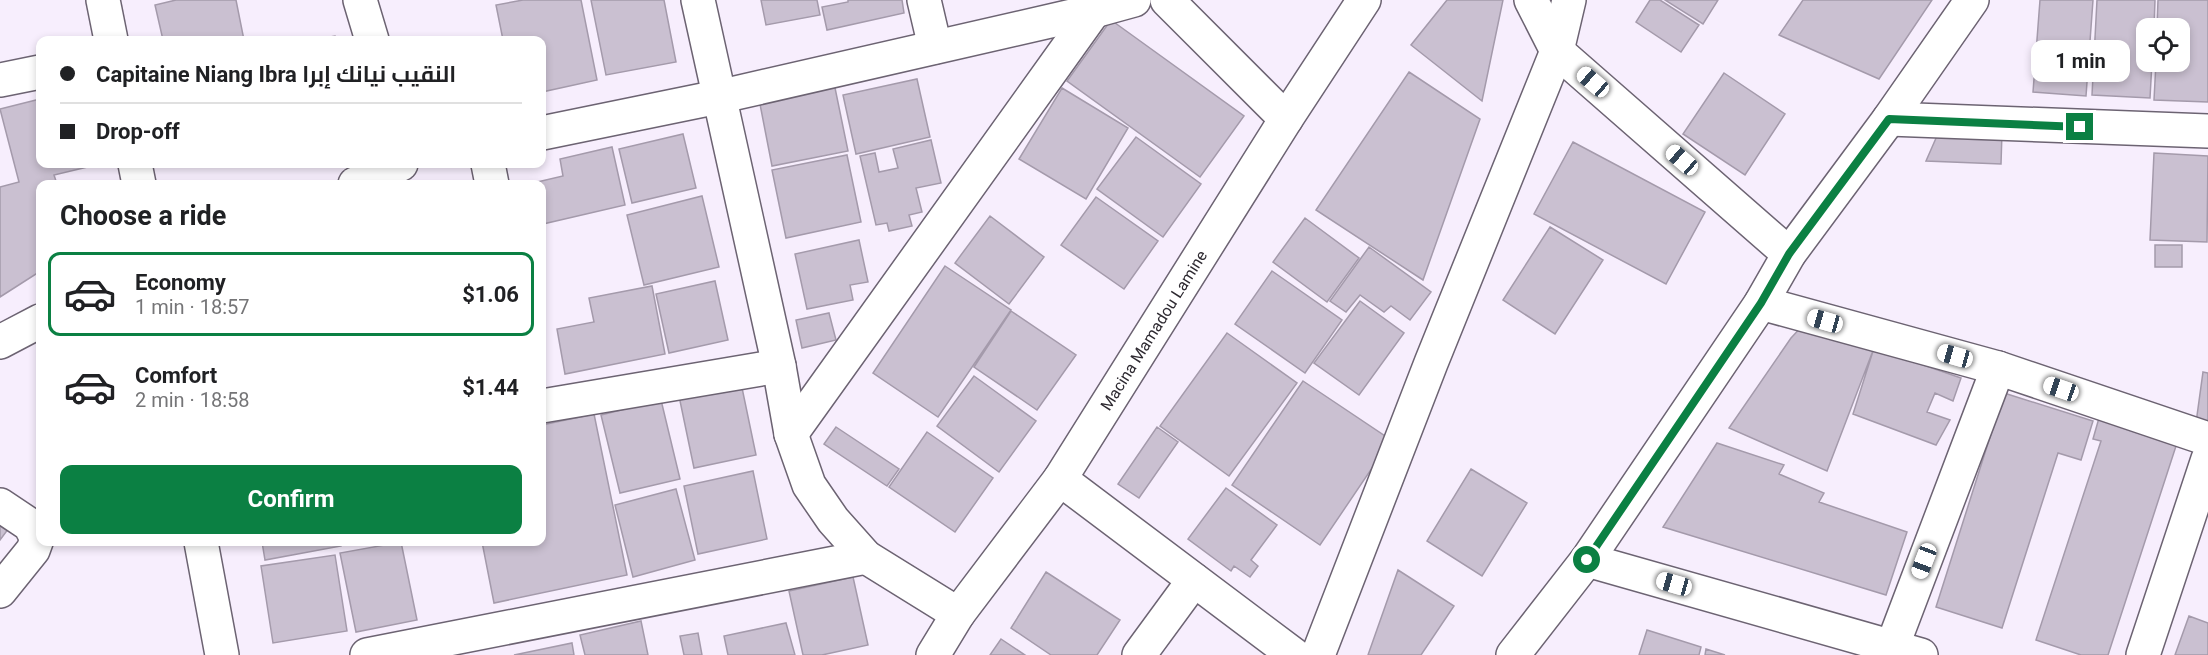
<!DOCTYPE html>
<html lang="en">
<head>
<meta charset="utf-8">
<style>
	body { margin:0; font-family:Roboto,Cairo,sans-serif; background:#f6f6f6; color:#202124; height:100vh; display:flex; flex-direction:column; font-size:22px; white-space:nowrap }
	* { box-sizing:border-box; margin:0 }
	p { font-size:20px; color:#757577 }
	.icon { flex:none; width:33px; height:33px; fill:none; stroke:currentColor; stroke-width:2; stroke-linecap:round; stroke-linejoin:round }
	.map { position:relative; flex:1; overflow:hidden }
	.details { position:absolute; left:36px; top:180px; width:510px; height:366px; display:flex; flex-direction:column; background:#fff; border-radius:12px; box-shadow:0 3px 9px #0003 }
	.details>* { flex:none }
	.top-card { position:absolute; left:36px; top:36px; width:510px; height:132px; border-radius:12px; box-shadow:0 3px 9px #0003; display:grid; align-content:center; height:132px; padding:0 24px; background:#fff }
	.tools { position:absolute; left:2136px; top:18px; display:grid; gap:12px }
	.tools a { display:grid; place-items:center; width:54px; height:54px; border-radius:12px; background:#fff; box-shadow:0 3px 9px #0003; font-size:30px }
	.end { position:absolute; width:27px; height:27px; margin:-14px; border:8px solid #0b8043; background:#fff; box-shadow:0 0 0 3px #fff }
	.from { border-radius:50% }
	.bubble { position:absolute; height:42px; border-radius:12px; background:#fff; box-shadow:0 3px 9px #0003; font-size:20px; font-weight:700; line-height:42px; text-align:center }
	.car { position:absolute; width:18px; height:36px; margin:-18px -9px; border-radius:8px; box-shadow:0 0 4px 2px #0007; background:linear-gradient(#fff 24%,#345 0 40%,#fff 0 76%,#345 0 86%,#fff 0) }
	.top-card b { display:flex; align-items:center; gap:21px; height:57px; font-size:22px }
	.top-card b+b { border-top:2px solid #e0e0e0 }
	.top-card i { width:15px; height:15px; background:#202124 }
	ul { padding:0; list-style:none }
	li { display:flex; align-items:center; gap:18px; height:84px; margin:0 12px 9px; padding:0 12px; border:3px solid transparent; border-radius:12px }
	li div { flex:1 }
	li b { display:block; font-size:22px }
	li em { font-style:normal; font-weight:700 }
	li.current { border-color:#0b8043 }
	li>.icon { width:54px; height:54px; stroke-width:1.5 }
	h2 { padding:0 24px; font-size:27px; line-height:72px }
	.button { display:flex; gap:12px; margin-top:auto; padding:12px 24px }
	.button a { flex:1; height:69px; border-radius:12px; background:#0b8043; color:#fff; font-size:24px; font-weight:700; line-height:69px; text-align:center }
	.map>svg:first-child { display:block }
	.building { fill:#cac0d1; stroke:#a49aab; stroke-width:1.5 }
	.lines { fill:none; stroke-linecap:round; stroke-linejoin:round }
	.minor-casing { stroke:#6c6372; stroke-width:36 }
	.minor { stroke:#fff; stroke-width:33 }
	.route { stroke:#0b8043; stroke-width:8 }
	.labels { text-anchor:middle; stroke-width:5; stroke-linejoin:round; paint-order:stroke }
	.street-label { font-size:16px; fill:#2e2a31; stroke:#fff }
</style>
</head>
<body>
<div class="map">
<svg width="2208" height="655" viewBox="0 0 2208 655">
	<rect width="100%" height="100%" fill="#f7eefd"/>
	<!-- building -->
	<path class="building" d="M176,0H236L244,40H163L155,5Z
		M523,0H581L597,80L542,92V40H503L496,5Z
		M591,0H664L676,62L606,75Z
		M761,0H817L820,15L766,25Z
		M848,0H902L904,13L827,30L822,7L848,2Z
		M1447,0H1503L1482,101L1411,45Z
		M1650,0H1660L1699,25L1681,52L1636,22Z
		M1665,0H1718L1703,24Z
		M1803,0H1932L1879,79L1779,35Z
		M2040,0H2093L2086,96L2033,92Z
		M2097,0H2155L2154,28H2146V62H2152L2150,98L2092,95Z
		M2158,0H2208V102L2154,100L2156,62H2180V28H2157Z
		M1111,20L1244,116L1200,177L1067,81Z
		M335,36L336,40H313Z
		M1409,72L1480,119L1423,280L1316,210Z
		M1724,73L1785,114L1745,175L1683,134Z
		M917,79L930,137L856,154L843,95Z
		M834,83L848,151L772,166L759,99Z
		M1062,88L1128,128L1086,199L1019,159Z
		M40,99V164H100L54,175L57,184H40V273L39,272L0,297V187L19,182L0,109Z
		M1940,129L2002,132L2001,164L1926,161Z
		M683,134L696,188L632,203L619,149Z
		M1136,137L1201,184L1163,237L1097,189Z
		M931,140L941,183L916,188L922,212L909,215L912,226L889,231L887,223L876,225L860,156L875,153L879,172L898,168L893,149Z
		M1573,142L1705,212L1666,284L1534,214Z
		M612,147L625,205L543,224L542,184L533,183L563,176L560,159Z
		M2154,153L2208,156L2207,242L2150,240Z
		M847,155L861,222L786,238L772,170Z
		M702,196L719,267L644,285L627,215Z
		M1096,197L1158,241L1124,289L1061,245Z
		M990,216L1044,257L1009,304L955,263Z
		M1305,218L1359,258L1327,302L1273,262Z
		M1550,227L1603,260L1555,334L1503,300Z
		M859,240L868,282L850,285L853,300L807,309L795,254Z
		M2155,245H2182V267H2155Z
		M1369,247L1431,292L1410,320L1391,306L1384,312L1360,295L1346,312L1330,301Z
		M945,266L1011,310L938,417L873,373Z
		M1272,271L1342,320L1305,373L1235,324Z
		M715,281L728,340L669,353L656,294Z
		M652,286L665,354L565,374L557,329L594,322L589,298Z
		M1360,301L1404,333L1359,395L1314,363Z
		M1011,311L1076,355L1037,410L974,367Z
		M829,313L836,340L802,348L796,320Z
		M1804,324L1874,348L1827,471L1729,428L1791,338Z
		M1227,333L1297,383L1229,476L1160,426Z
		M1874,348L1961,378L1953,401L1935,393L1927,412L1950,420L1936,445L1853,414Z
		M2203,372L2208,373V425L2196,423Z
		M974,376L1036,421L999,472L937,426Z
		M1303,381L1391,440L1320,545L1232,485Z
		M741,383L756,455L694,468L679,396Z
		M2004,393L2093,421L2081,460L2058,453L2002,628L1936,607Z
		M661,400L680,479L620,493L601,415Z
		M594,414L627,575L494,603L482,542H542V425Z
		M2099,418L2177,443L2108,655H2081L2036,640L2101,441L2093,439Z
		M836,427L899,469L887,486L824,444Z
		M1157,427L1178,442L1139,498L1118,484Z
		M927,432L993,478L955,532L889,487Z
		M1717,443L1784,465L1779,474L1824,493L1819,502L1907,532L1886,595L1663,527Z
		M1471,469L1527,503L1482,576L1427,541Z
		M753,471L767,539L698,554L684,486Z
		M1226,488L1277,525L1251,560L1258,566L1250,577L1234,566L1231,571L1188,539Z
		M676,489L695,560L633,577L615,505Z
		M0,521L9,528L0,540Z
		M262,542H340L341,546L265,560Z
		M401,542L417,620L356,632L340,553Z
		M335,555L347,631L273,643L261,566Z
		M1398,570L1454,606L1421,655H1368Z
		M1046,572L1120,620L1097,655H1051L1011,628Z
		M853,577L868,645L822,655H803L789,591Z
		M2189,616L2208,623V655H2175Z
		M641,621L648,655H585L580,635Z
		M786,623L795,655H728L724,636Z
		M1647,630L1701,647L1699,655H1639Z
		M698,633L702,655H684L680,636Z
		M1001,639L1025,655H990Z
		M572,643L574,655H514Z
		M1706,649L1725,655H1705Z"/>
	<g class="lines">
		<defs>
			<g id="minor">
				<path d="M103,0L111,40"/>
				<path d="M360,0L372,40"/>
				<path d="M698,0L779,366L791,434L809,485L833,520L866,557L958,614"/>
				<path d="M924,0L935,47"/>
				<path d="M1167,0L1286,119"/>
				<path d="M1531,0L1557,51L1789,254"/>
				<path d="M0,80L40,72"/>
				<path d="M1889,119L2208,131"/>
				<path d="M542,133L718,97L1094,11L1134,0"/>
				<path d="M135,164L139,184"/>
				<path d="M488,164L492,184"/>
				<path d="M355,184L401,164"/>
				<path d="M1761,303L1998,368L2208,439"/>
				<path d="M0,342L40,321"/>
				<path d="M542,406L779,366"/>
				<path d="M791,434L1094,11"/>
				<path d="M1060,479L1294,655"/>
				<path d="M0,505L30,525L37,539L33,550L0,591"/>
				<path d="M201,542L222,655"/>
				<path d="M1587,560L1921,655"/>
				<path d="M367,655L866,557"/>
				<path id="s1" d="M933,655L958,614L1060,479L1286,119L1364,0"/>
				<path d="M1139,655L1194,580"/>
				<path d="M1318,655L1431,363L1557,51L1569,0"/>
				<path d="M1513,655L1587,560L1761,303L1789,254L1889,119L1972,0"/>
				<path d="M1889,655L1998,368"/>
				<path d="M2143,655L2208,459"/>
			</g>
		</defs>
		<!-- minor casing -->
		<use href="#minor" class="minor-casing"/>
		<!-- minor -->
		<use href="#minor" class="minor"/>
	</g>
	<g class="lines">
		<!-- route -->
		<path class="route" d="M1587,560L1761,303L1789,254L1889,119L2080,127"/>
	</g>
	<g class="labels">
		<!-- street labels -->
		<g class="street-label">
			<text dy="6" stroke="none"><textPath href="#s1" startOffset="393">Macina Mamadou Lamine</textPath></text>
		</g>
	</g>
</svg>
<div class="tools">
<a><svg class="icon" aria-label="locate" viewBox="0 0 24 24"><circle cx="12" cy="12" r="6"/><path d="M12 2v4M12 18v4M2 12h4M18 12h4"/></svg></a>
</div>
<i class="end from" style="left:1587px;top:560px"></i>
<i class="end" style="left:2080px;top:127px"></i>
<div class="bubble" style="left:2031px;top:40px;width:99px">1 min</div>
<i class="car" style="left:1593px;top:82px;rotate:311deg"></i>
<i class="car" style="left:1682px;top:160px;rotate:311deg"></i>
<i class="car" style="left:1825px;top:321px;rotate:286deg"></i>
<i class="car" style="left:1955px;top:356px;rotate:286deg"></i>
<i class="car" style="left:2061px;top:389px;rotate:289deg"></i>
<i class="car" style="left:1924px;top:561px;rotate:201deg"></i>
<i class="car" style="left:1674px;top:584px;rotate:286deg"></i>
<div class="top-card">
<b><i class="from"></i>Capitaine Niang Ibra النقيب نيانك إبرا</b>
<b><i></i>Drop-off</b>
</div>
<section class="details">
<h2>Choose a ride</h2>
<ul>
<li class="current"><svg class="icon" aria-label="car" viewBox="0 0 24 24"><path d="M5 17H2v-5l4-1 3-4h7l3 4 3 1v5h-3M9 17h6M6 11h13"/><circle cx="7" cy="17" r="2"/><circle cx="17" cy="17" r="2"/></svg><div><b>Economy</b><p>1 min · 18:57</p></div><em>$1.06</em></li>
<li><svg class="icon" aria-label="car" viewBox="0 0 24 24"><path d="M5 17H2v-5l4-1 3-4h7l3 4 3 1v5h-3M9 17h6M6 11h13"/><circle cx="7" cy="17" r="2"/><circle cx="17" cy="17" r="2"/></svg><div><b>Comfort</b><p>2 min · 18:58</p></div><em>$1.44</em></li>
</ul>
<div class="button"><a>Confirm</a></div>
</section>
</div>
</body>
</html>
